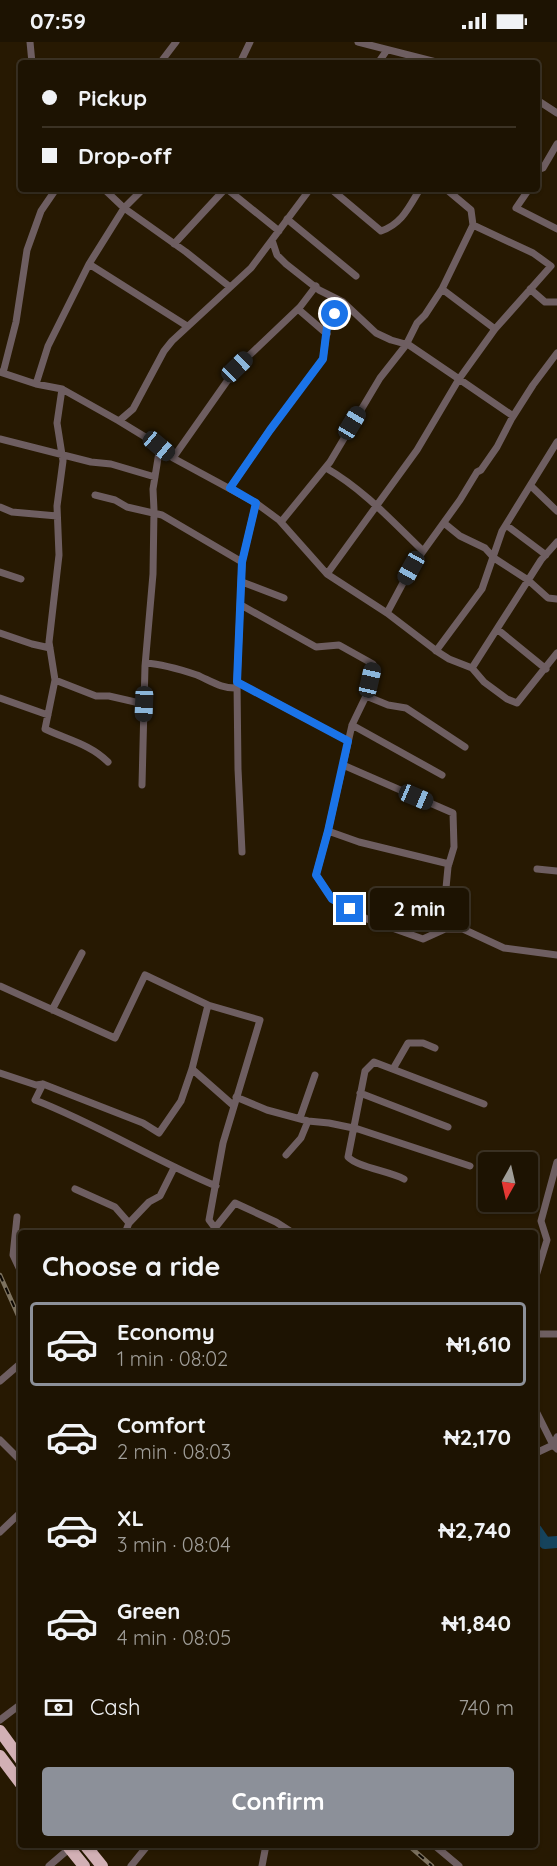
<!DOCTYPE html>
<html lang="en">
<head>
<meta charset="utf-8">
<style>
	body { margin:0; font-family:Quicksand,sans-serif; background:#2a2011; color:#f1f3f6; height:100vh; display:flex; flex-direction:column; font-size:22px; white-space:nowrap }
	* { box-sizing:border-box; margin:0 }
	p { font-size:20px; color:#a09e99 }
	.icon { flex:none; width:33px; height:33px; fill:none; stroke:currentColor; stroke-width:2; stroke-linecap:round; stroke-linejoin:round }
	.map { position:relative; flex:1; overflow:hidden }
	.details { position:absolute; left:18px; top:1188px; width:520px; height:618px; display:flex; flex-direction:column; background:#1d1302; border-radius:6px; box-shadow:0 2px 4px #0004,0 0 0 2px #3b3224 }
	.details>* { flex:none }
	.hud { position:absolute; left:18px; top:18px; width:522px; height:132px; border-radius:6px; box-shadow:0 2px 4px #0004,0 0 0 2px #3b3224; display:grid; align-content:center; height:132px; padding:0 24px; background:#1d1302 }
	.needle { width:39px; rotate:188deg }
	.controls { position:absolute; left:478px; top:1110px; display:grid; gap:12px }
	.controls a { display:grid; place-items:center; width:60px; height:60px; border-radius:6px; background:#1d1302; box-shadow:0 2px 4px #0004,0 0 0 2px #3b3224; font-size:30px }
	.end { position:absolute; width:27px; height:27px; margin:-14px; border:8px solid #1a73e8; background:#fff; box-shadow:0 0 0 3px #fff }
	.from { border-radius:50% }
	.bubble { position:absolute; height:42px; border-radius:6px; background:#1d1302; box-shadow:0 2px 4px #0004,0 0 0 2px #3b3224; font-size:20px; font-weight:800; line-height:42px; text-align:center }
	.car { position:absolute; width:18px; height:36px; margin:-18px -9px; border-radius:8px; box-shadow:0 0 4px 2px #0007; background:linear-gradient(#222 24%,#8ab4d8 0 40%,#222 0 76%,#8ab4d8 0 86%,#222 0) }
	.hud b { display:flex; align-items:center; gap:21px; height:57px; font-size:22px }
	.hud b+b { border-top:2px solid #3b3224 }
	.hud i { width:15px; height:15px; background:#f1f3f6 }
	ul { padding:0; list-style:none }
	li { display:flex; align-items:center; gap:18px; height:84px; margin:0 12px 9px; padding:0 12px; border:3px solid transparent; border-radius:6px }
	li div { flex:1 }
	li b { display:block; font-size:22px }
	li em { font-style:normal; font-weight:800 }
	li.on { border-color:#8c9099 }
	li>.icon { width:54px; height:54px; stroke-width:1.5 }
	h2 { padding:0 24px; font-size:27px; line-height:72px }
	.pay { display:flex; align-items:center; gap:15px; height:66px; padding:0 24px; font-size:22px }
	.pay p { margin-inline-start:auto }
	.button { display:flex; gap:12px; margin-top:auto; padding:12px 24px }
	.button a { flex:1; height:69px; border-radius:6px; background:#8c9099; color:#fff; font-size:24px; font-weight:800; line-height:69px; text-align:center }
	.status { display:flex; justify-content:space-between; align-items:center; height:42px; padding:0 30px; background:#1d1302; direction:ltr }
	.status svg { height:16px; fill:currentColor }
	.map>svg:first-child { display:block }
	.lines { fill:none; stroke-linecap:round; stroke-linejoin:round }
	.river { stroke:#16435c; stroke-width:12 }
	.minor { stroke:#6e5e61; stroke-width:7 }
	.trunk { stroke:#d2b0b5; stroke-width:12 }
	.rail-casing { stroke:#7d725f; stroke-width:4.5 }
	.rail { stroke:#0b0601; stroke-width:2; stroke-dasharray:7; stroke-linecap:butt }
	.route { stroke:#1a73e8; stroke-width:8 }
</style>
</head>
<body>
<div class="status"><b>07:59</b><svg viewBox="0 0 49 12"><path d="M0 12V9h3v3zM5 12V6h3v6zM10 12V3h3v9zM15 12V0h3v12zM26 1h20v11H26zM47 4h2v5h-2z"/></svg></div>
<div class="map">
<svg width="557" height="1824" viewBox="0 0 557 1824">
	<rect width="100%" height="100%" fill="#271902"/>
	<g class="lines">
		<!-- river -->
		<path class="river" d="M536,1488L545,1501L557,1500"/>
		<!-- minor -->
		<path class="minor" d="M30,0L32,21
			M358,0L440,21
			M160,21L176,0
			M240,21L250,0
			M378,21L387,8
			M537,58L557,71
			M537,128L543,126L557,102
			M104,147L124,166L186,210L230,245
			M227,147L279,189
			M331,147L381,189C402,182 409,165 420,147
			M529,147L516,166L557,187
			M287,177L356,234
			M272,198L277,213L286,222L319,248L343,260L376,291L391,298L409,303L459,337L495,287L551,224L533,211L473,183
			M174,202L225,147
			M89,222L187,284
			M442,247L495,287
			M530,247L545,260H557
			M298,267L327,292
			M0,330L36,342L62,347L119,379L160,404L173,416L256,461L279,478L327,532L387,571L438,610L449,617L472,626L484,640L507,657L517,661L557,611
			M3,331L16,280L27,208L41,169L56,147
			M36,342L48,304L89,222L124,166L143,147
			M62,347L57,381L63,419L57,464L59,513L49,600L55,638L45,687C68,698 90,702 108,720
			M119,379L133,367L164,309L172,299L251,226L310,147
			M0,397L91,420L111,422L155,435
			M173,416L237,325L300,265L316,244
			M326,426C363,447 393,480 423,509
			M531,444L557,469
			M230,446L270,388L323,317L327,285L343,260
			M95,453L115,458L127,465L162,473L242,520
			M0,465L12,470L57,474
			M281,480L330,420L380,336L406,303L417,281L425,273L442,247L473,183L471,168L446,147
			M444,481L460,494L485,506L494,516L528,538L548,556L557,557
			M506,483L546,513
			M0,530L21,537
			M327,532L417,408L459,337L513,374
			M242,540L284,556
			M241,563L316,605L339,603L373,622L366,654L352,683L328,789L316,833L332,857L367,877L423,897L445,887H463L504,906L557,913
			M387,571L411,526L460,458L477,430L481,428L497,405L512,376L533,343L557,311
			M497,587L546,627
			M0,591L32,602L50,606
			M436,609L482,547L502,489L557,400
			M146,621C162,622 182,628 197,633C211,639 222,647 237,646
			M472,626L541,518L557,500
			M55,638L96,654H109L144,662
			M237,640L348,699
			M366,654L388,663L406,666L465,705
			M0,656L48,673
			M352,683L442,733
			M343,723L453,771L454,805L448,825L442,888
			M142,743L145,624L153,532L154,468L153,447L160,404
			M328,789L359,800L449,822
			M242,810L238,727L237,640L242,520L256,461
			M537,827L557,829
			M0,944L115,996L145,933L208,963L192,1027L181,1059L159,1091L143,1081L43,1042L36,1043L0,1031
			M208,963L260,978L223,1101L209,1178L215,1186L212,1191
			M52,968L82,911
			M192,1027L234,1064
			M393,1027L408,1001H423L435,1006
			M43,1042L35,1058C97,1082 154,1118 216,1144
			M360,1051L448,1085
			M236,1055L267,1068L308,1079L329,1081L358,1087L470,1124
			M300,1076L315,1033
			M286,1113L301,1096L308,1079
			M404,1137C389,1129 357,1125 348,1115L365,1029L374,1020L484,1062
			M75,1147L115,1165L129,1181L125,1191
			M17,1175L13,1213L21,1230
			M129,1181L149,1160L160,1154L174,1126
			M215,1186L235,1161L276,1180L293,1191
			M536,1234L547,1198L541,1179L557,1120
			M536,1292H557
			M0,1339L21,1321
			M536,1369L553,1403L557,1407
			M0,1398L21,1419
			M536,1411L553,1403L557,1395
			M0,1490L21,1470
			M0,1678L21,1662
			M434,1803L459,1824
			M92,1810L97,1803
			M49,1824L70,1806
			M131,1824L148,1803
			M262,1824L266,1803"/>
		<!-- trunk -->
		<path class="trunk" d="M0,1689L21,1718
			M0,1714L21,1742
			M67,1803L84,1824
			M85,1803L102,1824"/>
		<defs>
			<path id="rail" d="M0,1233L21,1280
				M408,1803L432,1824"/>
		</defs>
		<!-- rail casing -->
		<use href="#rail" class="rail-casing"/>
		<!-- rail -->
		<use href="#rail" class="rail"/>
	</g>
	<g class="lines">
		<!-- route -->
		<path class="route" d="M335,272L327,285L323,317L270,388L230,446L256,461L242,520L237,640L348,699L328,789L316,833L332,857L350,867"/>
	</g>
</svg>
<div class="controls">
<a><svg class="needle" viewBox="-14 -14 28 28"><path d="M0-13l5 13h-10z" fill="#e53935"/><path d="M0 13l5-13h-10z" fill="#a09e99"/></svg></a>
</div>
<i class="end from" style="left:335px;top:272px"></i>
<i class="end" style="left:350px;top:867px"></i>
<div class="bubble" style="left:370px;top:846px;width:99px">2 min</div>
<i class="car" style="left:237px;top:325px;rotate:46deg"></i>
<i class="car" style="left:352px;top:381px;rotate:31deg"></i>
<i class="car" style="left:159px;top:404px;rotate:130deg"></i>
<i class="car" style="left:411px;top:526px;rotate:209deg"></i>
<i class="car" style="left:370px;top:638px;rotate:13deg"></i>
<i class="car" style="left:144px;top:662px;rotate:182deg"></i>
<i class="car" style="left:416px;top:755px;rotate:113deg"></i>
<div class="hud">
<b><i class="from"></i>Pickup</b>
<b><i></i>Drop-off</b>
</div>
<section class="details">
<h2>Choose a ride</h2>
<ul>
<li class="on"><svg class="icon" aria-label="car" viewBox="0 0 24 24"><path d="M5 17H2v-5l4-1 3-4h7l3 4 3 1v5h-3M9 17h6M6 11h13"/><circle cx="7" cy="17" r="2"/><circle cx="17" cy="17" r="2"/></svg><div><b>Economy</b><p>1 min · 08:02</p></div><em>₦1,610</em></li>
<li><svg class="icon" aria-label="car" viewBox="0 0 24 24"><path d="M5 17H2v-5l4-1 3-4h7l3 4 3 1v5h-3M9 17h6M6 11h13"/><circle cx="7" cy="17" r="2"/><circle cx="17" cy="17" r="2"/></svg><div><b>Comfort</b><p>2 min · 08:03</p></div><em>₦2,170</em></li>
<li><svg class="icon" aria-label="car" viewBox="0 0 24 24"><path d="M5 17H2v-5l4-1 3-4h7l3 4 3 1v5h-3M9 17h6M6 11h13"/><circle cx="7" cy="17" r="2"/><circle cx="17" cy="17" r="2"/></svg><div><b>XL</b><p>3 min · 08:04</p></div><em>₦2,740</em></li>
<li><svg class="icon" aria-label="car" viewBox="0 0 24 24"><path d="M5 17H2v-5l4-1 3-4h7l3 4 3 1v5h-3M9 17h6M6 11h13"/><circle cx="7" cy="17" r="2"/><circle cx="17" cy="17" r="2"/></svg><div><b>Green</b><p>4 min · 08:05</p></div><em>₦1,840</em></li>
</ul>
<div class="pay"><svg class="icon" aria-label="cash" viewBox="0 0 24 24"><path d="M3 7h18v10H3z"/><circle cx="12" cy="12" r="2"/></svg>Cash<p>740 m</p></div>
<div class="button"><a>Confirm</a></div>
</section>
</div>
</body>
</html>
